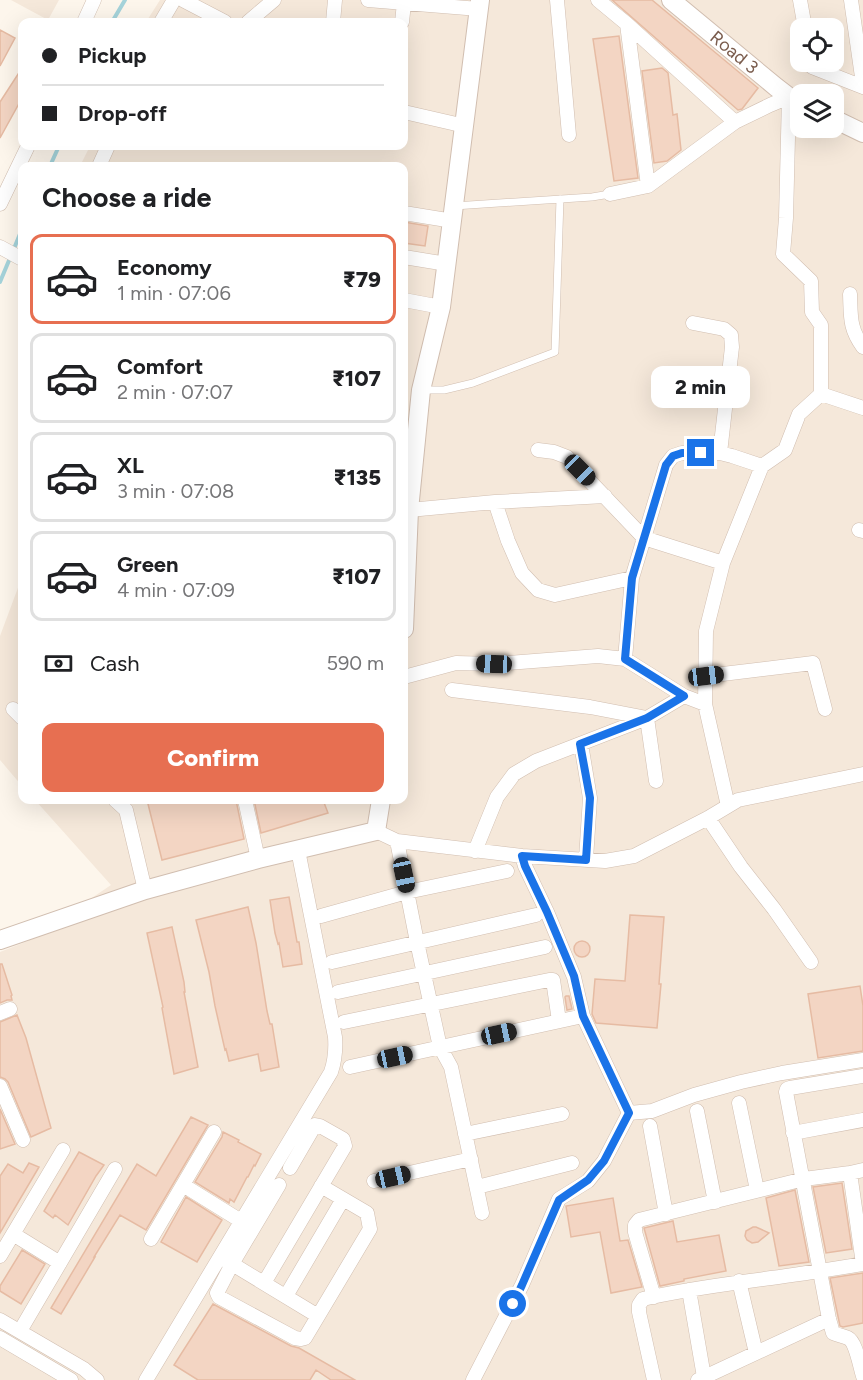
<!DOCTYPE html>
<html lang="en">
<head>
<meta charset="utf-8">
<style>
	body { margin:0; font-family:Figtree,sans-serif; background:#f6f6f6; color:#202124; height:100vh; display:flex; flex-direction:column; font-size:22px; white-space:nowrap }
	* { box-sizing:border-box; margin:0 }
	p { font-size:20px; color:#757577 }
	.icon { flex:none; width:33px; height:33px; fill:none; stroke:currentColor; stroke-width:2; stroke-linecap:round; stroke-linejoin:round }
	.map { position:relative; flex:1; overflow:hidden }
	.side { position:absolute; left:18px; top:162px; width:390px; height:642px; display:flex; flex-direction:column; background:#fff; border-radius:12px; box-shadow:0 6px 24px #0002 }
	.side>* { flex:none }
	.guide { position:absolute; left:18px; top:18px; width:390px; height:132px; border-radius:12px; box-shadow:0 6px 24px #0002; display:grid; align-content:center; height:132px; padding:0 24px; background:#fff }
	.buttons { position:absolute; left:790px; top:18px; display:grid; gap:12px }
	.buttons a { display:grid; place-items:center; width:54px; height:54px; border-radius:12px; background:#fff; box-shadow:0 6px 24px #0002; font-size:30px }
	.end { position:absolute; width:27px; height:27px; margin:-14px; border:8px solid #1a73e8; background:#fff; box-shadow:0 0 0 3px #fff }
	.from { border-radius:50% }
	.bubble { position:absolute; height:42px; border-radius:12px; background:#fff; box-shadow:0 6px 24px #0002; font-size:20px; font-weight:800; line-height:42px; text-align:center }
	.car { position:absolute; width:18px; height:36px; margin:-18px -9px; border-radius:8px; box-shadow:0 0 4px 2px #0007; background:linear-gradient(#222 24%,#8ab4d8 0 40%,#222 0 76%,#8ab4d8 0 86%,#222 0) }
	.guide b { display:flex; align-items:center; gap:21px; height:57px; font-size:22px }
	.guide b+b { border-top:2px solid #e0e0e0 }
	.guide i { width:15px; height:15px; background:#202124 }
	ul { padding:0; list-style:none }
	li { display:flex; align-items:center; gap:18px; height:90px; margin:0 12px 9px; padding:0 12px; border:3px solid #e0e0e0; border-radius:12px }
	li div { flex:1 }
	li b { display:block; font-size:22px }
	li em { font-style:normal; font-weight:800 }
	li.active { border-color:#e76f51 }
	li>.icon { width:54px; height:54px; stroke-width:1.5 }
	h2 { padding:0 24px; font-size:27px; line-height:72px }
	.pay { display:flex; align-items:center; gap:15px; height:66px; padding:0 24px; font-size:22px }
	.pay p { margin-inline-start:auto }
	.cta { display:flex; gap:12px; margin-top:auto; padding:12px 24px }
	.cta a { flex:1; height:69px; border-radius:12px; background:#e76f51; color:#fff; font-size:24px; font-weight:800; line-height:69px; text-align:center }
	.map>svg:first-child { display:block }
	.residential { fill:#f5e8da; fill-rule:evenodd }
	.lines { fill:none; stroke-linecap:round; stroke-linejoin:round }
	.stream { stroke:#a5d3da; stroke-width:4 }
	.building { fill:#f3d5c3; stroke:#e6bba3; stroke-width:1.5 }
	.service-casing { stroke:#d1beb0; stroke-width:8 }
	.minor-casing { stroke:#d1beb0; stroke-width:15 }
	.tertiary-casing { stroke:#d1beb0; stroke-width:20 }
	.service { stroke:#fff; stroke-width:7 }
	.minor { stroke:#fff; stroke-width:14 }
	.tertiary { stroke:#fff; stroke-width:18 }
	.route { stroke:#1a73e8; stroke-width:8 }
	.labels { text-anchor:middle; stroke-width:5; stroke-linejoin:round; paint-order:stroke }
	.street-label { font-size:18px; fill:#7a5c4d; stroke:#fffaf3 }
</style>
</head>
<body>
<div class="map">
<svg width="863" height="1380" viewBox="0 0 863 1380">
	<rect width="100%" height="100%" fill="#fdf6ec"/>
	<!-- residential -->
	<path class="residential" d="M11,0H59L48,20Z
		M160,0H863V1380H0V952L28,941L111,885L35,800H404V166H80L90,146H404V22H146ZM801,28H834V62H801ZM801,94H834V128H801Z
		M22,577V786L0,760V636Z"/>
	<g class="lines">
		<!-- stream -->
		<path class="stream" d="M112,22L125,0
			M50,166L59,146
			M13,251L22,229
			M0,282L10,258"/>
	</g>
	<!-- building -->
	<path class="building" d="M612,0H652L758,88L742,109L738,110Z
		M0,30L15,38L0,66Z
		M619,36L638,178L614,181L593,39Z
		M22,68V98L0,138V102Z
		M662,68L668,73L673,115L677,114L681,150L667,161L654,163L642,71Z
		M404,222L428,226L425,246L404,243Z
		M147,800H236L244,839L162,860Z
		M254,800H323L328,813L261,833Z
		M289,897L297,942H299L302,964L283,967L279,943L278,944L275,933L270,900Z
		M248,907L256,943L267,1011L270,1024H272L279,1067L261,1071L258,1054L229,1061L226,1049L225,1050L215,1006L209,972L196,920Z
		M630,915L664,917L659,984H661L657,1028L596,1023L592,1014L595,979L625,981Z
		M172,927L184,982L185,992H184L198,1067L174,1074L162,1008L163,1007L147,933Z
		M574 949a8 8 0 1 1 16 0a8 8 0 1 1-16 0Z
		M0,964H2L12,995L11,996L12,1000H7L0,1003Z
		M860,986L863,1006V1051L818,1058L808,994Z
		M566,996H569L572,1009L567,1010L565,997Z
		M17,1015L26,1038L51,1128L31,1137L8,1082L5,1079L0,1077V1022Z
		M0,1109L15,1144L0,1149Z
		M191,1117L208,1125L146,1230L120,1215L94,1257H95L61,1314L51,1308L137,1164L156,1176Z
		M223,1132L239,1140L238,1142L261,1154L255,1166L254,1165L248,1177H247L234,1202L230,1199L229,1203L195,1182L222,1137Z
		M79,1152L104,1165L96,1176L68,1225L55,1215L53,1218L44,1211Z
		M29,1163L39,1167L0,1233V1176L8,1164L23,1173Z
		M842,1183L852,1249L826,1253L813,1187Z
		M795,1190L809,1262L779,1266L766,1198Z
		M186,1197L222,1220L197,1262L161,1242Z
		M613,1198L620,1241L628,1240L642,1287L611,1293L600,1232L571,1237L566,1206Z
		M673,1221L677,1242L719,1235L726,1271L684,1279V1281L660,1286L644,1228Z
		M753,1227H756L769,1233L758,1242L752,1243L747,1240L745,1236L746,1231Z
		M22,1250L45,1264L21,1304L0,1291V1286Z
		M863,1273V1323L843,1327L840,1326L830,1278Z
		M213,1304L291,1346L299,1348L355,1380H331L316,1370L310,1380H198L174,1365Z"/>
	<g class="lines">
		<defs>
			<path id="service" d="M454,206L592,197L610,194
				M423,390H444L473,383L555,352L560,199"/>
			<path id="minor" d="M183,0L225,22
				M368,0L479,9
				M557,0L569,135
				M598,0L627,24
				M800,0L805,28
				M851,0L863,84
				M84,22L94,0
				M161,22L174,0
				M248,22L274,0
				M333,22L335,0
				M402,22L404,3
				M811,62L812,67L863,87
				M404,112L465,126
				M99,166L108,146
				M648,186L627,24L735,122
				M610,194L648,186L735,122L770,105L789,97L786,218L783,254L811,281L812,312L821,325V394L863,408
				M0,204L28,146
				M404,213L453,221
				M0,247L22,259
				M404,257L447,264
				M850,294C851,316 849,328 863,347
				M404,300L441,307
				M693,323L724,329L731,335L732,347L720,453
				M538,450L554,452L567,457L644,538L723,563
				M495,502L508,541L522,573L538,590L555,595L632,578
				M409,510L495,502L605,496
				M859,530L863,531
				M625,659L632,578L666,465L673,456L682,453H720L732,456L762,466
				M706,676L813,663L825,709
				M404,677L456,663L494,664L598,656L625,659L684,696L705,704
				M452,690L590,707L647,718L656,781
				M13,709L22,718
				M581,744L590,798L586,859
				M115,800L126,810L145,890
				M245,800L258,859
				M728,806L705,704L706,631L723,563L762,466L785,450L799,414L821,394
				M708,818L741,867L774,909L811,962
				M376,831L397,841L522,856L605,861L634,856L708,818L738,800L863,774
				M397,841L417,942L440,1047L451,1067L482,1213
				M475,851L497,797L514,774L536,761L647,718L684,696
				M522,856L525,866L547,912L574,977L583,1016L629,1113L652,1111L694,1095L741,1082L782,1073L863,1060
				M321,916L407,892L507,871
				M332,962L536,915
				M338,992L545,947
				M0,1013L10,1009
				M344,1022L549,980H553L559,1021
				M350,1067L583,1016
				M863,1076L790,1088L787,1089L786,1092L829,1319L833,1333C838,1335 843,1336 848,1338C856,1342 860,1367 863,1376
				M0,1086L23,1140
				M739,1103L757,1190
				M697,1111L715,1202
				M650,1126L666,1214
				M793,1133L863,1120
				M465,1134L562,1114
				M850,1173L863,1264
				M374,1181L471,1159
				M183,1185L241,1221
				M279,1185L232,1264L217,1293L219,1297L295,1338L301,1339L305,1338L370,1229L367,1213L321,1186
				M477,1187L572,1163
				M13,1234L60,1263
				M151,1239L214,1132
				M0,1256L63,1150
				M224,1259L318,1316
				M739,1281L756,1353
				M264,1283L345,1146L343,1139L320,1126L315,1125L290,1168
				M689,1290L704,1377
				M286,1296L343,1199
				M654,1297L635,1232V1225L639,1220L804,1179L850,1173L863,1170
				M0,1320L84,1369L97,1380
				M20,1331L115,1169
				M0,1338L71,1380
				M146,1380L331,1072C335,1060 336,1050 335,1037L298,850
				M473,1380L522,1285L559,1199L588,1181L604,1161L629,1113
				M654,1380L639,1312V1305L643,1299C685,1289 728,1284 771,1278C802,1274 832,1269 863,1264
				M698,1380L829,1319"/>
			<g id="tertiary">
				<path id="s1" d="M671,0L776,87L789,97L801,103"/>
				<path d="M834,119L863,133"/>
				<path d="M404,629L409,510L421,390L441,307L480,0"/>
				<path d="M0,940L145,890L258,859L376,831L381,800"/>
			</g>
		</defs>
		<!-- service casing -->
		<use href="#service" class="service-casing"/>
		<!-- minor casing -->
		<use href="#minor" class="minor-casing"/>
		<!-- tertiary casing -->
		<use href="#tertiary" class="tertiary-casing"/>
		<!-- service -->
		<use href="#service" class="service"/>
		<!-- minor -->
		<use href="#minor" class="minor"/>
		<!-- tertiary -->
		<use href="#tertiary" class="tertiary"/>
	</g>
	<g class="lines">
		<!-- route -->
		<path class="route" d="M513,1304L522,1285L559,1200L588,1180L604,1161L629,1113L583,1016L574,976L547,912L525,866L522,856L586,860L590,798L580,744L647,718L684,696L625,659L632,578L666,465L673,456L682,453H701"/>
	</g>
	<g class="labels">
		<!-- street labels -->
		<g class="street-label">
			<text dy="6" stroke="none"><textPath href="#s1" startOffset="82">Road 3</textPath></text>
		</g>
	</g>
</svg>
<div class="buttons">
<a><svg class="icon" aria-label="locate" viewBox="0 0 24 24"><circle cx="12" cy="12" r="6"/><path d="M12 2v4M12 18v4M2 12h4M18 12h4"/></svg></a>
<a><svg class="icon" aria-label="layers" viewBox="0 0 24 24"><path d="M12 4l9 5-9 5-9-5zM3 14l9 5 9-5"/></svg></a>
</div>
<i class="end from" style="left:513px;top:1304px"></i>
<i class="end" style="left:701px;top:453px"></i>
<div class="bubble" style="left:651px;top:366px;width:99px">2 min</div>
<i class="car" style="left:580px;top:470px;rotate:135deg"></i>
<i class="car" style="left:494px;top:664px;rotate:272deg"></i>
<i class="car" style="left:706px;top:676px;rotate:83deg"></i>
<i class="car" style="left:404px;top:875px;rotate:168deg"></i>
<i class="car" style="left:499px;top:1034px;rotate:78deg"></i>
<i class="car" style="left:395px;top:1057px;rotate:78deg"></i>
<i class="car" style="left:393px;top:1177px;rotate:77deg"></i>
<div class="guide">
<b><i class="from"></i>Pickup</b>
<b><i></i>Drop-off</b>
</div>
<section class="side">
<h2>Choose a ride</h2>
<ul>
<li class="active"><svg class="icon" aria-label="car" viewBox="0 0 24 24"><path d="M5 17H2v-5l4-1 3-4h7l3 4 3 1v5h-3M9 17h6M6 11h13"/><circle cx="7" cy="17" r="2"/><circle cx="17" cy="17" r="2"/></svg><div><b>Economy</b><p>1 min · 07:06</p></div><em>₹79</em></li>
<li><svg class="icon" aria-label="car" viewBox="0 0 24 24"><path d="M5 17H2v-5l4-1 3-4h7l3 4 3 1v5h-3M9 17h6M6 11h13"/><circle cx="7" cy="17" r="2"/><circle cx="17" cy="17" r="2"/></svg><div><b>Comfort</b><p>2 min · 07:07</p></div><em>₹107</em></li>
<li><svg class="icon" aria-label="car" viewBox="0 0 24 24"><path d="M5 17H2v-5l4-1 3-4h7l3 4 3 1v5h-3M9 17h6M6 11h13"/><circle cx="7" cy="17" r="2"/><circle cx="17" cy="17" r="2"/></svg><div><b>XL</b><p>3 min · 07:08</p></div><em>₹135</em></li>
<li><svg class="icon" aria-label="car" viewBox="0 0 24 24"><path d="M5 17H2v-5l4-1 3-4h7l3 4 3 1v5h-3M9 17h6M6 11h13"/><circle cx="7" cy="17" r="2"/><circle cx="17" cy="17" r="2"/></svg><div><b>Green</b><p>4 min · 07:09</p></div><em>₹107</em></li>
</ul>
<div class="pay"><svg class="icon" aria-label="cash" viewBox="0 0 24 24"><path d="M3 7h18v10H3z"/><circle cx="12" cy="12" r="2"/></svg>Cash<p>590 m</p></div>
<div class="cta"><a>Confirm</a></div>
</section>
</div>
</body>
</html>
